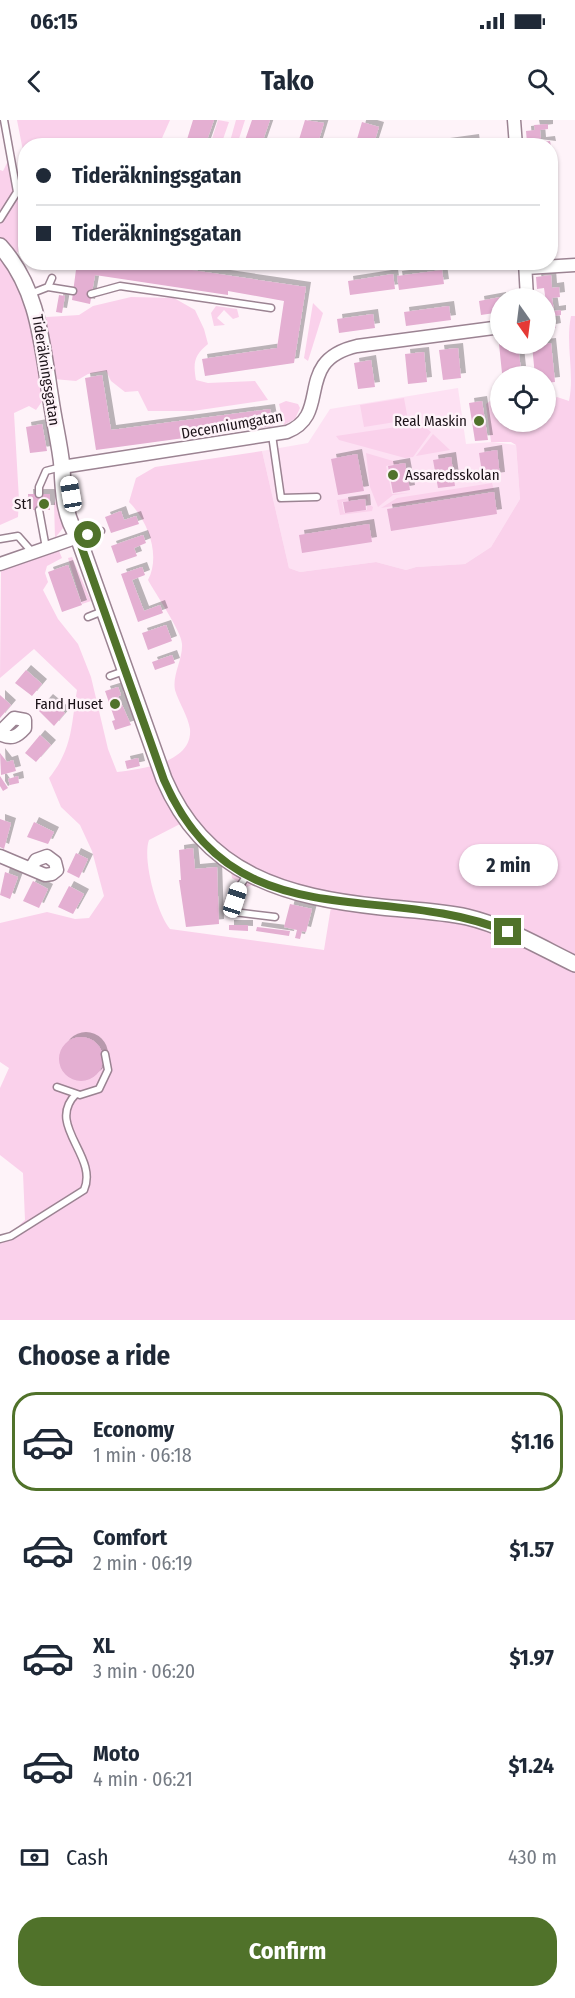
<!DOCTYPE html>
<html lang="en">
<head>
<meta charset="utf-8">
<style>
	body { margin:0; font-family:"Fira Sans Condensed",sans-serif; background:#f6f6f7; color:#1f2937; height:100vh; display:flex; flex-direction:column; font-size:22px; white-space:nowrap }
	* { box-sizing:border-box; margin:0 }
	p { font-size:20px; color:#747a83 }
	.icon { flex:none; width:33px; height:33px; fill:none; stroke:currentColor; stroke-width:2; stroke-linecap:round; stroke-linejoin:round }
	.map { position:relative; height:1200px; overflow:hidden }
	.side { display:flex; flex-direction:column; background:#fff; flex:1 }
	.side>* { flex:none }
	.banner { position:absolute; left:18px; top:18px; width:540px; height:132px; border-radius:24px; box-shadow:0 2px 4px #0004; display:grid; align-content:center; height:132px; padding:0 18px; background:#fff }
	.needle { width:39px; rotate:166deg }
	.controls { position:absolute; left:490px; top:168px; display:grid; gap:12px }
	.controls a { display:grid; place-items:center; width:66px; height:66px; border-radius:50%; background:#fff; box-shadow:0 2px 4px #0004; font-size:30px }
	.end { position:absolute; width:27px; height:27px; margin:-14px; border:8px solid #50722a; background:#fff; box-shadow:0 0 0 3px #fff }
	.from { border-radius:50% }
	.bubble { position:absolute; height:42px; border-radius:21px; background:#fff; box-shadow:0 2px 4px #0004; font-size:20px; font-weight:700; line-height:42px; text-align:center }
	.car { position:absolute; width:18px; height:36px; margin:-18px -9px; border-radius:8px; box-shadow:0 0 4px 2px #0007; background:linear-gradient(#fff 24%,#345 0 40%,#fff 0 76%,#345 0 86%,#fff 0) }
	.banner b { display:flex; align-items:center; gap:21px; height:57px; font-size:22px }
	.banner b+b { border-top:2px solid #e0e1e3 }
	.banner i { width:15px; height:15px; background:#1f2937 }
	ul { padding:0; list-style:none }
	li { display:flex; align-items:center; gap:18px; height:99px; margin:0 12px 9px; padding:0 6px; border:3px solid transparent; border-radius:24px }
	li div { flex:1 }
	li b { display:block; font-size:22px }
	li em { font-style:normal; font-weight:700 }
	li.selected { border-color:#50722a }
	li>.icon { width:54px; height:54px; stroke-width:1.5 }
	h2 { padding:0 18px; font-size:27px; line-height:72px }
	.pay { display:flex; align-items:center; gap:15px; height:66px; padding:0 18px; font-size:22px }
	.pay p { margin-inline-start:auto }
	.button { display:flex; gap:12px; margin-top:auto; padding:12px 18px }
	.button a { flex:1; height:69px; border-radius:24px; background:#50722a; color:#fff; font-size:24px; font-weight:700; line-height:69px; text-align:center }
	.status { display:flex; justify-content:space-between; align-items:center; height:42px; padding:0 30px; background:#fff; direction:ltr }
	.status svg { height:16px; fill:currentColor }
	header { display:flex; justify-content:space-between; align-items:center; height:78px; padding:0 18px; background:#fff; font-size:27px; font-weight:700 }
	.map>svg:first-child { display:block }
	.built { fill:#fde1f3 }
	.green { fill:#fad1eb; fill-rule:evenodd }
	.building { fill:#e4afd2; filter:url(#shadow) }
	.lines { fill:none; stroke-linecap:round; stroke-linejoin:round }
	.service-casing { stroke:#9b8392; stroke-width:9 }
	.minor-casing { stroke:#9b8392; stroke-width:15 }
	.tertiary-casing { stroke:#9b8392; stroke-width:18 }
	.service { stroke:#fff; stroke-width:6 }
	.minor { stroke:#fff; stroke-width:12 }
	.tertiary { stroke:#fff; stroke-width:15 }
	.route { stroke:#50722a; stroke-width:8 }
	.poi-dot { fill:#50722a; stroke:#fef3f9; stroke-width:2 }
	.labels { text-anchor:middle; stroke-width:5; stroke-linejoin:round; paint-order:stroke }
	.street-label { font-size:15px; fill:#1b1218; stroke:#fef3f9 }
	.poi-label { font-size:15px; fill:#1b1218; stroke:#fef3f9; text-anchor:end }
</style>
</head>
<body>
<div class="status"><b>06:15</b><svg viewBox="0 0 49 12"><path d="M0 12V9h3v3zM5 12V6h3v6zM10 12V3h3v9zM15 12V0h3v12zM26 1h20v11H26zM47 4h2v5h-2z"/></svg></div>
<header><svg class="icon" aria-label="back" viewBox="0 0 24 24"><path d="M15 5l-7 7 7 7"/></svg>Tako<svg class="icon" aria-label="search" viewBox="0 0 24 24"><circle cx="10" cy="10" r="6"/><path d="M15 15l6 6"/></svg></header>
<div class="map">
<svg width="575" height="1200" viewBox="0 0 575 1200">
	<defs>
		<filter id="shadow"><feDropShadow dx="5" dy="-5" stdDeviation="0" flood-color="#0004"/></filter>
	</defs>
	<rect width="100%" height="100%" fill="#fef3f9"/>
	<!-- built -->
	<path class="built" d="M458,268L466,324L492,322L516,325L520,379L491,427L465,444L416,447L406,450L376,442L300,452L289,448L262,331L308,323L330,289Z"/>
	<!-- green -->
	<path class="green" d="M17,0H170L159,25L26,26L25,111H18L22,120L25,119V140L19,131L4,142L24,177L31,198L79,195L93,186L131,177L174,178L195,190L204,209L208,224C194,235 193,243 196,260L208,263L255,261L268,280L193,291H148L138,271L125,272L111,261L106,251L88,254L76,261L42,258L43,280L36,290L29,286L14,293L19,380L18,397L0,405V50L3,51L8,41L12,58L20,55L24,36Z
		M218,0L229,2L221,25H210Z
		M236,0H245L237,25H229Z
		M313,183L323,193L308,241L304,238Z
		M216,186L237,189L239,197L233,199L224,190L217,198L225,205L214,206L211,193Z
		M571,196H575V1200H0V1123L25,1100L23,1053L0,1035V968L9,948L0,942V803L47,792L75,799L89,798L104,776L92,731L80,705L61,687L49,658C73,628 71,606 77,570L34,529L0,558L1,450L59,431L62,438L47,446L45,453L48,462L43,470L58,499L78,524L91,557L108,629L117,652C141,649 193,643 190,609C188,596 179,583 175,570C172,555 183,539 182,524C182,512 155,473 148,460C161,435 148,401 129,382L136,358L155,347L262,331L289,448L300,452L376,442L406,450L416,447L465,444L491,427L520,379L516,325L511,322H491L486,284L501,273V302H546V284L557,277L569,281C575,253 565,225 571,196ZM182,703L195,723L231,751L232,758L247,767L252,765L331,787L324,830L170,809C157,793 142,739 149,720Z
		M404,278L408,300L364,307L360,285Z
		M286,281L298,284L300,288L295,299L284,305L279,284Z
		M410,305L424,306L431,312L413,337L405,338L339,320L336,316Z
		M433,314L450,330L416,336Z
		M366,333L400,343L386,346L392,374L410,373L393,375L378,387L370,367Z
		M492,363L494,370L381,388L397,378Z
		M367,375L368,382L365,378L342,382L344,393L367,390V386L370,385L373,387L372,391L340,395L337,380Z
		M58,379L63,408L55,418L54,383Z
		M72,437L91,481L82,484L68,438Z"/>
	<!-- building -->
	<path class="building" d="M193,0H214L205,26H185Z
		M252,0H270L261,26H243Z
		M305,0L324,3L317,26H297Z
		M362,2L379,7L373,26H355Z
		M548,4V9L540,10L541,22L550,21L551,26L527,23L526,11L535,10L534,5Z
		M474,19L475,26H441L445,23Z
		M77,142H137L306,167L294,243L205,256L202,239L277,228L284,181L228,171V175L95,155L90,184L72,180Z
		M442,150L444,164L399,170L397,156Z
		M393,154L395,169L350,175L348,161Z
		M551,155L552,168L559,167L560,177L552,178L554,191L561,190V195L554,196L556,208L546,210L548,196L544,168L537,169L536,157Z
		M59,175L65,176L62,193L56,192Z
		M501,177V192L481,195L479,181Z
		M449,186L451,200L406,206L404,192Z
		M373,194L375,208L339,213L337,199Z
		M551,223L555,262L546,263V256H535L532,225Z
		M499,224H518L521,251L502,253Z
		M458,228L461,258L443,260L439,230Z
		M424,232L427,262L408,264L405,234Z
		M371,240L375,267L358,269L354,243Z
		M102,255L111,310L270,289L273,306L96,330L85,258Z
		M482,281L488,320L475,321L469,283Z
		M42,304L47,331L30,333L26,307Z
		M497,330L500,357L483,359L479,333Z
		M357,334L364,371L338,375L331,339Z
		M451,337L455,366L438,368L433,340Z
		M405,343L410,370L393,373L388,346Z
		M494,372L497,394L391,411L387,389Z
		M28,374H50V390H29Z
		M365,379L366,390L345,393L343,382Z
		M121,391L124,400L136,396L139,404L111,413L105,397Z
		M369,404L372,422L302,433L299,415Z
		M143,415L146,423L134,428L137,436L117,443L111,426Z
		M68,445L82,485L62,492L48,452Z
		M142,447L145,455L132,460L144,491L160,485L163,493L138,502L121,454Z
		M166,505L172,521L148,530L142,513Z
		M172,535L175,543L155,550L152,542Z
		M26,550L42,564L32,576L15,563Z
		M118,567L121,575L118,576L131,605L115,610L112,601L115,600L105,571Z
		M0,575L11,585L0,598Z
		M48,579L65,593L54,606L38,590Z
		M40,615L51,625L36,642L25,633Z
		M0,633L7,642L13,640L16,651L1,655Z
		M138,638L140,646L127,649L125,641Z
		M0,656L8,668L3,671L0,666Z
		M18,656L19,663L10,665L8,659Z
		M0,699L11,703L4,729L0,727Z
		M34,702L54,712L48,724L27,717Z
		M193,728L195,749L217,747L219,804L186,807L179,760H181L179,730Z
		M76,733L88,739L79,758L67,752Z
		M5,752L18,757L10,779L0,775Z
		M33,761L48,769L39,788L23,781Z
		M69,766L84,774L73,794L58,787Z
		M290,784L312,789L306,812L302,811L300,819L295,818L297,810L284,807Z
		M229,805H248V811L229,810Z
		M257,807L290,811L289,816L256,811Z
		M59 939a22 22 0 1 1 44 0a22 22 0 1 1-44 0Z"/>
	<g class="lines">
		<defs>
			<path id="service" d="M0,99L17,72L4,0
				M48,167L73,171
				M30,174L48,167L52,158
				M91,174L120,166L271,188
				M272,315L281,378L317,377
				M39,374V367L46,351L61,347
				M39,390L46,428
				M78,417L101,411
				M0,419L18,416L33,433
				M88,497L103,491
				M110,556L124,551
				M248,754L239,767L234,792L275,797
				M57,967L80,975L99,969L108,950L105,934
				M0,1119L11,1116L84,1070C99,1036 45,1005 76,974"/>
			<path id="minor" d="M514,0L516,26
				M525,142L527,178
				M526,148L575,145
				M62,347L287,312C333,294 292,241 357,226L501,207
				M0,444L78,417
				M0,612L14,598L25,600V608C17,617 11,620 0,614
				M0,736L45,755L52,754L57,750L55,742L47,736L36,740L31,748"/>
			<path id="tertiary" d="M0,126C39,169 42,225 51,280C54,302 60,325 62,347C63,372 64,396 78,417L164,659C205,755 286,777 381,787C410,790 439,791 467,797C505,806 540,827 575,844"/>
		</defs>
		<!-- service casing -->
		<use href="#service" class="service-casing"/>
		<!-- minor casing -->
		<use href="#minor" class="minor-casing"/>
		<!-- tertiary casing -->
		<use href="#tertiary" class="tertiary-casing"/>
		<!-- service -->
		<use href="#service" class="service"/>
		<!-- minor -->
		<use href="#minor" class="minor"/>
		<!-- tertiary -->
		<use href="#tertiary" class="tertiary"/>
	</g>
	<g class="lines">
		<!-- route -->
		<path class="route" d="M88,415L78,417L164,660C235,823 381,759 508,812"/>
	</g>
	<!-- markers -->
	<g class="poi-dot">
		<circle cx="479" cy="301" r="6"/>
		<circle cx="393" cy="355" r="6"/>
		<circle cx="44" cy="384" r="6"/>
		<circle cx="115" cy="584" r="6"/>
	</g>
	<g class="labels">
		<!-- street labels -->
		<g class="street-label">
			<text transform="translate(46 250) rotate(81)" y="5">Tideräkningsgatan</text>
			<text transform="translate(232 305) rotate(-10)" y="5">Decenniumgatan</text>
		</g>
		<!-- poi labels -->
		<g class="poi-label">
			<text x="467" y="306">Real Maskin</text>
			<text x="405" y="360" text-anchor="start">Assaredsskolan</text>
			<text x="32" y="389">St1</text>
			<text x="103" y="589">Fand Huset</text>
		</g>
	</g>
</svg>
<div class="controls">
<a><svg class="needle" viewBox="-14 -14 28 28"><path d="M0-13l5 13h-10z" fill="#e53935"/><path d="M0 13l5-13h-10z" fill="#747a83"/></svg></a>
<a><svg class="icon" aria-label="locate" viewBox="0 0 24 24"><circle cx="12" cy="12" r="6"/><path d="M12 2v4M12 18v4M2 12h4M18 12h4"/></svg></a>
</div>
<i class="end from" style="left:88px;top:415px"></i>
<i class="end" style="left:508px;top:812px"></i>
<div class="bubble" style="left:459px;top:724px;width:99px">2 min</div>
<i class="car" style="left:71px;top:374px;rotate:350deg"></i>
<i class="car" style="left:235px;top:780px;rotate:18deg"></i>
<div class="banner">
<b><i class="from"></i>Tideräkningsgatan</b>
<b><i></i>Tideräkningsgatan</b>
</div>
</div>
<section class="side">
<h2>Choose a ride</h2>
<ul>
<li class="selected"><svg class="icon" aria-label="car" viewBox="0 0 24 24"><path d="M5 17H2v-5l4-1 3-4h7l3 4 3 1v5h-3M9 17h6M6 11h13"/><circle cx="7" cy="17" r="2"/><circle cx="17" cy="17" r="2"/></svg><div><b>Economy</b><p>1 min · 06:18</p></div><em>$1.16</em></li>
<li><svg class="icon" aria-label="car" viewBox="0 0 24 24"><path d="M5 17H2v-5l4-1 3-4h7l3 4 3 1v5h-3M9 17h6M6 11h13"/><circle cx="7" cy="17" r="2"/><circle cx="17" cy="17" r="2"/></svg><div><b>Comfort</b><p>2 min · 06:19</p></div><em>$1.57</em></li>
<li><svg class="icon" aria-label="car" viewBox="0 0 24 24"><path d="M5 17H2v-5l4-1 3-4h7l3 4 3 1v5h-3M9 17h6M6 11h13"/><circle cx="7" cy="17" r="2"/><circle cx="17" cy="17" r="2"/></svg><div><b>XL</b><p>3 min · 06:20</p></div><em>$1.97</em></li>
<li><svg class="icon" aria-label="car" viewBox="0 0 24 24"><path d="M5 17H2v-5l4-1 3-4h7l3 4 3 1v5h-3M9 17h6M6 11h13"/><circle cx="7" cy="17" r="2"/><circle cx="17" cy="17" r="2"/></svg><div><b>Moto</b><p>4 min · 06:21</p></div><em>$1.24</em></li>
</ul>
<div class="pay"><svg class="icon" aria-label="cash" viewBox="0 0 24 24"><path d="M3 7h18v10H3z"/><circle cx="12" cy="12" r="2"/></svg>Cash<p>430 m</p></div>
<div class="button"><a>Confirm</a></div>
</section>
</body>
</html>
